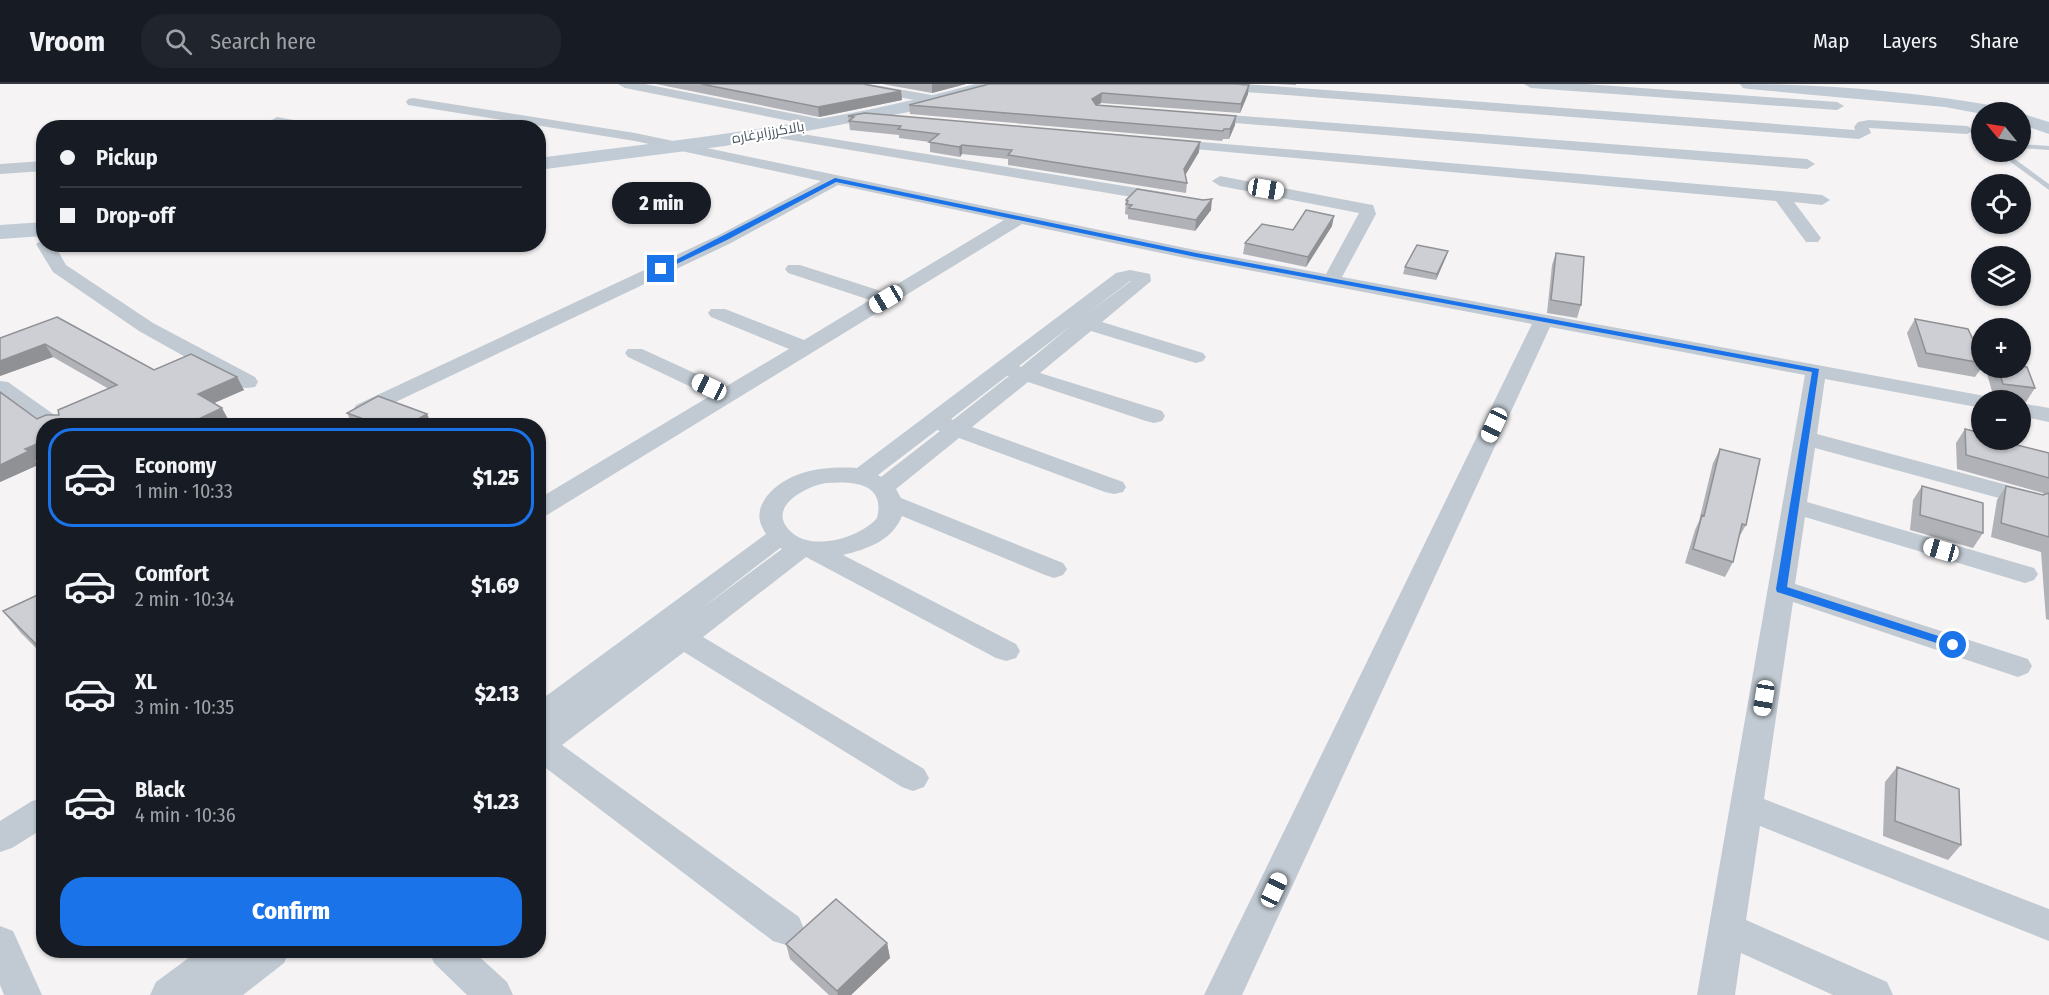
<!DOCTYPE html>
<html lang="en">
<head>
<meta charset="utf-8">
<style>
	body { margin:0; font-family:"Fira Sans Condensed",Cairo,sans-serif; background:#20242c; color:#f1f3f6; height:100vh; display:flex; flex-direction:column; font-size:22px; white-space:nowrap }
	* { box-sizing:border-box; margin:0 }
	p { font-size:20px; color:#9ea1a6 }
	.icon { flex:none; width:33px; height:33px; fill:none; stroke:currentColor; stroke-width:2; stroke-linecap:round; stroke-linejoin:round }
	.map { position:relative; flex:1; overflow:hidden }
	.sheet { position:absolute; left:36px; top:334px; width:510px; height:540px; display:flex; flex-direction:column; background:#171b24; border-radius:24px; box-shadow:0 2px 4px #0004 }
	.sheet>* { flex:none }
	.top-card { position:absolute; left:36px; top:36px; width:510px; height:132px; border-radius:24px; box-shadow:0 2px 4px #0004; display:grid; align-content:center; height:132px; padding:0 24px; background:#171b24 }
	.needle { width:39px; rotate:300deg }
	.fabs { position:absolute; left:1971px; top:18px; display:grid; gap:12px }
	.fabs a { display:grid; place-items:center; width:60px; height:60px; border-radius:50%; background:#171b24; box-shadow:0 2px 4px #0004; font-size:30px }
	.end { position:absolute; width:27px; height:27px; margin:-14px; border:8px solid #1a73e8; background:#fff; box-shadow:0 0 0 3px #fff }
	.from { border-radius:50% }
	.bubble { position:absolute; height:42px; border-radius:21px; background:#171b24; box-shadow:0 2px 4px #0004; font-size:20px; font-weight:800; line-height:42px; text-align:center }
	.car { position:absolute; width:18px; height:36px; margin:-18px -9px; border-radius:8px; box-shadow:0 0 4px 2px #0007; background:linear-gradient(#fff 24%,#345 0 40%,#fff 0 76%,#345 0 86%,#fff 0) }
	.top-card b { display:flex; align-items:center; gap:21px; height:57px; font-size:22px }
	.top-card b+b { border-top:2px solid #363941 }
	.top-card i { width:15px; height:15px; background:#f1f3f6 }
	ul { padding:10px 0 0; list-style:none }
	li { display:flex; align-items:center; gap:18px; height:99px; margin:0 12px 9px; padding:0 12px; border:3px solid transparent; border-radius:24px }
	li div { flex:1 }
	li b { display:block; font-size:22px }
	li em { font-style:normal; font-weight:800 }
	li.selected { border-color:#1a73e8 }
	li>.icon { width:54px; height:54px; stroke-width:1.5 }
	.button { display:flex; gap:12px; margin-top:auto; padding:12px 24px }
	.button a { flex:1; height:69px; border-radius:24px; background:#1a73e8; color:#fff; font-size:24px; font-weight:800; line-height:69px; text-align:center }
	header { display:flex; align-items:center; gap:36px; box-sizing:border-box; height:84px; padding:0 30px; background:#171b24; border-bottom:2px solid #363941 }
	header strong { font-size:28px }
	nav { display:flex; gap:33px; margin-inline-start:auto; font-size:21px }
	.search { width:420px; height:54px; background:#20242c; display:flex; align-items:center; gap:15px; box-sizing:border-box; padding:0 21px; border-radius:24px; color:#9ea1a6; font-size:22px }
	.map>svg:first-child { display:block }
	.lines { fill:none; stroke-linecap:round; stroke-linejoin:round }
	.lane { fill:#c1cad2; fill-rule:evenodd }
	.street { fill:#c1cad2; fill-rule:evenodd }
	.secondary { fill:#c1cbd6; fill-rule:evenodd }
	.wall { fill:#b0b2b7 }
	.shaded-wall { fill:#909195 }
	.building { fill:#cdcfd5; stroke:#909195; stroke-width:1.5 }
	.route { fill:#1a73e8 }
	.labels { text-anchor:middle; stroke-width:4.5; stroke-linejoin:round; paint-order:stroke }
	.far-street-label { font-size:14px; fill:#4a5661; stroke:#fff }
</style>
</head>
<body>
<header>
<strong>Vroom</strong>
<div class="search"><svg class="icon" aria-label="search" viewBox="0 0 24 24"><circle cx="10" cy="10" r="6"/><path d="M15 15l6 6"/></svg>Search here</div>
<nav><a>Map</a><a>Layers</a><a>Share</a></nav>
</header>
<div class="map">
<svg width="2049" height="911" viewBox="0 0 2049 911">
	<rect width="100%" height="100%" fill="#f5f3f3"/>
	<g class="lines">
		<!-- lane -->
		<path class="lane" d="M2020,60L2049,62V66L2020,64Z
			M1997,68H2005L2049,100V106Z"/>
		<!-- street -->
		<path class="street" d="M618,0H645L820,35L827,39L820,43L625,4Z
			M840,0H869L937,12L944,16L937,20L847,4Z
			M1187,0H1246L1855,46L1854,43L1858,38L1869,36L1967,42L1974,46L1967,50L1869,44L1871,49L1859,55L1194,4Z
			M1524,0H1586L1837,18L1844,22L1837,26L1531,4Z
			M413,14L635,49L1195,166L1326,190L1359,129L1220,102L1212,97L1220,92L1367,120L1373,121L1376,130L1342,193L1990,313L1992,316H1982V324L1825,295L1817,350L2041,410L2044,415L2041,420L2032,423L1815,364L1807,418L2034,484L2038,490L2034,496L2025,499L1805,433L1795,500L2028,575L2032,582L2028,589L2018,593L1793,518L1764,715L2049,825V857L1760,742L1746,836L1887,898L1893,911H1833L1741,869L1735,911H1697L1805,291L1550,243L1242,911H1204L1532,240L1195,176L1022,140L547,431L538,434V415L710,312L628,273L625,269L628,265H642L725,303L789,265L711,233L708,229L711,225H725L804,256L870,216L788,189L785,185L788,181H800L884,208L1004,136L838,101L731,159L364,333L356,331L353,326L356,321L719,151L821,97L635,57L408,21L406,18L408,15Z
			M1203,29L1807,75L1815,80L1807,85L1198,36L1196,33L1198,30Z
			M277,33L316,40L323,44H289L272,40L270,37Z
			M765,44L1168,109L1176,114L1168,119L760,51L758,48Z
			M1166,55L1781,107L1822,111L1830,116L1822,121L1794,118L1821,154L1818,158H1806L1776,117L1161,62L1159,59L1161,56Z
			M44,77V87L0,90V80Z
			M44,155V160H54L66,181L153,239L255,293L258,298L255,303L247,304L239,303L139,247L53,188L36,160Z
			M1130,186L1150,190L1151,197L1102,238L1203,269L1206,273L1203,277L1196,279L1189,277L1091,247L1040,289L1162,327L1165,332L1162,337L1154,339L1146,337L1028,298L972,343L1123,398L1126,403L1123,408L1114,410L1105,408L959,354L896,405L901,414L1063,479L1067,485L1063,491L1054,494L1045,491L902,432C892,457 867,465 843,471L1016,560L1020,567L1016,574L1006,577L996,574L806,473L703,553L924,685L929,694L924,703L913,707L902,703L684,568L562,661L799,833L804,845L799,857L786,861L773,857L538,678V618L766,450C757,436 757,426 767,412C789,386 825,382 857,384L1116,189ZM1130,197H1131L1084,232ZM1072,241L1021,283L1019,282ZM1007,292H1009L953,336L951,335ZM937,346L940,347L881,393L878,391ZM826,399C852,397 886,398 877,434C860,454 810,469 789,446C767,422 807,402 826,399ZM780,464L782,465L701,525Z
			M0,297L8,298L63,337L66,342H44V344L0,313Z
			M2020,319L2049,324V338L2020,332Z
			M44,714V744L12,764L0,768V737L32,717Z
			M0,842L13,847L42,911H4L0,901Z
			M198,867H289L284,879L243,911H150L156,898Z
			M429,867H473L507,898L513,911H467L434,879Z"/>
		<!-- secondary -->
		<path class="secondary" d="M975,0H1003L1000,4L920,26L725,62L538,86V74C685,55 833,40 975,0Z
			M1740,0C1828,0 1916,8 2002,23L2008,24L2011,28L1982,30L1945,23L1749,5L1743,4Z
			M2020,29L2049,38V50L2020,40Z
			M44,138V152L0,155V141Z"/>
	</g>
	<!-- wall -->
	<path class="wall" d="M656,0H863L901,7L902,16L819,33Z
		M882,0H966L932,9Z
		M989,0L1248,10L1240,29L1101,19L1098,21L1235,41L1229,55H1223L1222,57L910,30L909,21Z
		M1276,0H1296V1Z
		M848,32L1199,68L1185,91L1187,99L1186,109L1008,81V75L962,70L960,73L930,68V58L899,54V51L850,46Z
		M1126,116L1211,126L1195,147L1128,135V131L1125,130Z
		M1332,142L1306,183L1243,170L1245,159L1293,146Z
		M1556,169L1581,221L1577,234L1547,229L1552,181Z
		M1446,173L1436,196L1403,190L1405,183Z
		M57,233L154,286L237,293L244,306L214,319L229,337L218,342H44V374L35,377L38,381L0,398L37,335L59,331L109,305L53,273L0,292V254Z
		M1915,235L1982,275V283L1975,293L1918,283L1907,249Z
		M1991,284H2020L2035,304L2026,318L1994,314L1987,290Z
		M347,329L427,330L432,342H353Z
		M1965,345L1982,356L2049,369V536L2046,535L2041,468L1991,453L1997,416L2006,402L2044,411L2043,409L1957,385L1956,359Z
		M1720,365L1746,441L1738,455L1733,478L1725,493L1685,479L1695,446L1699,437L1713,379Z
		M1922,402L1983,449L1973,464L1910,446L1913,416Z
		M44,508V572L21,549L3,527Z
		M1897,683L1961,761L1948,776L1883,752L1885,698Z
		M887,859L890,874L851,911H829L790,875L786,860Z"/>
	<!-- shaded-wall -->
	<path class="shaded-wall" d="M932,0H966L932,9Z
		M1249,1L1248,10L1240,29L1241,20Z
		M901,7L902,16L819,33L818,23Z
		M1102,9L1101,19L1092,24V15Z
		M1236,32L1235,41L1229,55L1230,45Z
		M1200,58L1199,68L1183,95L1184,85Z
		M962,61V70L960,73L959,63Z
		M1212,115L1211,126L1195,147L1196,136Z
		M1334,132L1332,142L1306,183L1308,173Z
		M1448,167L1446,173L1436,196L1437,190Z
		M45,260L53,273L0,292V277Z
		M237,293L244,306L205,323L198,310Z
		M222,324L229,337L218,342H184Z
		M427,330L432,342H406Z
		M44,357V374L35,377L38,381L0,398V381L25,365Z
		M887,859L890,874L851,911H838L837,907Z"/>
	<!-- building -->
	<path class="building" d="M701,0H863L901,7L818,23Z
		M989,0H1235L1249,1L1241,20L1102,9L1092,15L1096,21L1236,32L1230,45H1224L1223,47L909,21Z
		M865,29L1200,58L1184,85L1187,99L1008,71L1012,66L962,61L959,63L929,58L939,50L898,45L901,42L849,37L854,33L848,32Z
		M1137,105L1203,116L1212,115L1196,136L1129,124L1132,121L1126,120L1128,117L1126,116Z
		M1306,126L1334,132L1308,173L1245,159L1262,140L1293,146Z
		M1417,161L1448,167L1437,190L1405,183Z
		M1556,169L1584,173L1581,221L1551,216Z
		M57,233L154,286L191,270L237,293L198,310L222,324L184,342H44V357L25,365L29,367L0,381V308L37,335L46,331H59L58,326L117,301L45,260L0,277V254Z
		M1915,235L1968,245L1982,275V279L1926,269Z
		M2020,282L2027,283L2035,304L2003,300L1998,284H2020Z
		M378,312L427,330L406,342H383L347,329Z
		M1965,345L1982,349V356H1997L2049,369V394L1966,371Z
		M1720,365L1760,375L1746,441L1742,440L1733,478L1693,465L1702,431L1704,432Z
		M1922,402L1983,419V449L1920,431Z
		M2006,402L2043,411L2049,409V453L2001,439Z
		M44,508V568L3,527Z
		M1897,683L1959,705L1961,761L1895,737Z
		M836,815L887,859L837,907L786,860Z"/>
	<!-- route -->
	<path class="route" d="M835,94L1196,169L1819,285L1787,503L1957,558L1959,561L1953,565L1949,563L1777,508L1776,505L1812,288L1196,173L836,98L727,156L664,186L658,185Z"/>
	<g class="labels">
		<!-- far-street labels -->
		<g class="far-street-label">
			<text transform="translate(768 48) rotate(-10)" y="5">بالاکرززابرغاره</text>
		</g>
	</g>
</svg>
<div class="fabs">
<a><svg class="needle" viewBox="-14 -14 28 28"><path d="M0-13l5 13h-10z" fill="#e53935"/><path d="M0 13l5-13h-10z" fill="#9ea1a6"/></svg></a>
<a><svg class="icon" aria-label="locate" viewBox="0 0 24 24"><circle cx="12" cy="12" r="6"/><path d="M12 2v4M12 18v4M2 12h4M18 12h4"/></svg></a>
<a><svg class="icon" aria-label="layers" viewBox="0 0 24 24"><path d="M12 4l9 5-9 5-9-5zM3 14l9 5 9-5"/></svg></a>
<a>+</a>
<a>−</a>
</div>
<i class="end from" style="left:1953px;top:561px"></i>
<i class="end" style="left:661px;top:185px"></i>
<div class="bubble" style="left:612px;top:98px;width:99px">2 min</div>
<i class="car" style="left:1266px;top:105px;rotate:100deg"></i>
<i class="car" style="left:886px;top:215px;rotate:239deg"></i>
<i class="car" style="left:709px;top:303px;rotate:295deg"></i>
<i class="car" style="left:1494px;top:341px;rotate:205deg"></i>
<i class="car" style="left:1941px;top:466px;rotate:286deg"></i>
<i class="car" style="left:1764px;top:614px;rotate:189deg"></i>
<i class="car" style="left:1274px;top:806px;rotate:25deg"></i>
<div class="top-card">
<b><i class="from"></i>Pickup</b>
<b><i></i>Drop-off</b>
</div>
<section class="sheet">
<ul>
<li class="selected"><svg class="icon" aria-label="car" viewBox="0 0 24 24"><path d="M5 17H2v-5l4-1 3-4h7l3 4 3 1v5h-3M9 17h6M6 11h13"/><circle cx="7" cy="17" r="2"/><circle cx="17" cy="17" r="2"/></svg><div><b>Economy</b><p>1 min · 10:33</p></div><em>$1.25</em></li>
<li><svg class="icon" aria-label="car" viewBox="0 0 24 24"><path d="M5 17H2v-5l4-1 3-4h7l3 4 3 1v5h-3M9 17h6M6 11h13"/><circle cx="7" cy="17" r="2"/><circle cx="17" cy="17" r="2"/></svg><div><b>Comfort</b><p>2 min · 10:34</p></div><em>$1.69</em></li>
<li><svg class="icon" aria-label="car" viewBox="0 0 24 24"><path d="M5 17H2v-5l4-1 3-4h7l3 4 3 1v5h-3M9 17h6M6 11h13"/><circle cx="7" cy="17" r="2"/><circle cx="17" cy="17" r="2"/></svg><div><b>XL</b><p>3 min · 10:35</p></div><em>$2.13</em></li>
<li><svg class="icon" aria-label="car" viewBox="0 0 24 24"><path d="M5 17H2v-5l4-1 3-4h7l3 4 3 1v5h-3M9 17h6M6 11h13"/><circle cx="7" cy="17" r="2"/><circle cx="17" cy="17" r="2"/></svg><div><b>Black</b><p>4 min · 10:36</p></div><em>$1.23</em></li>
</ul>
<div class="button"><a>Confirm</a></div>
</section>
</div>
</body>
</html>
